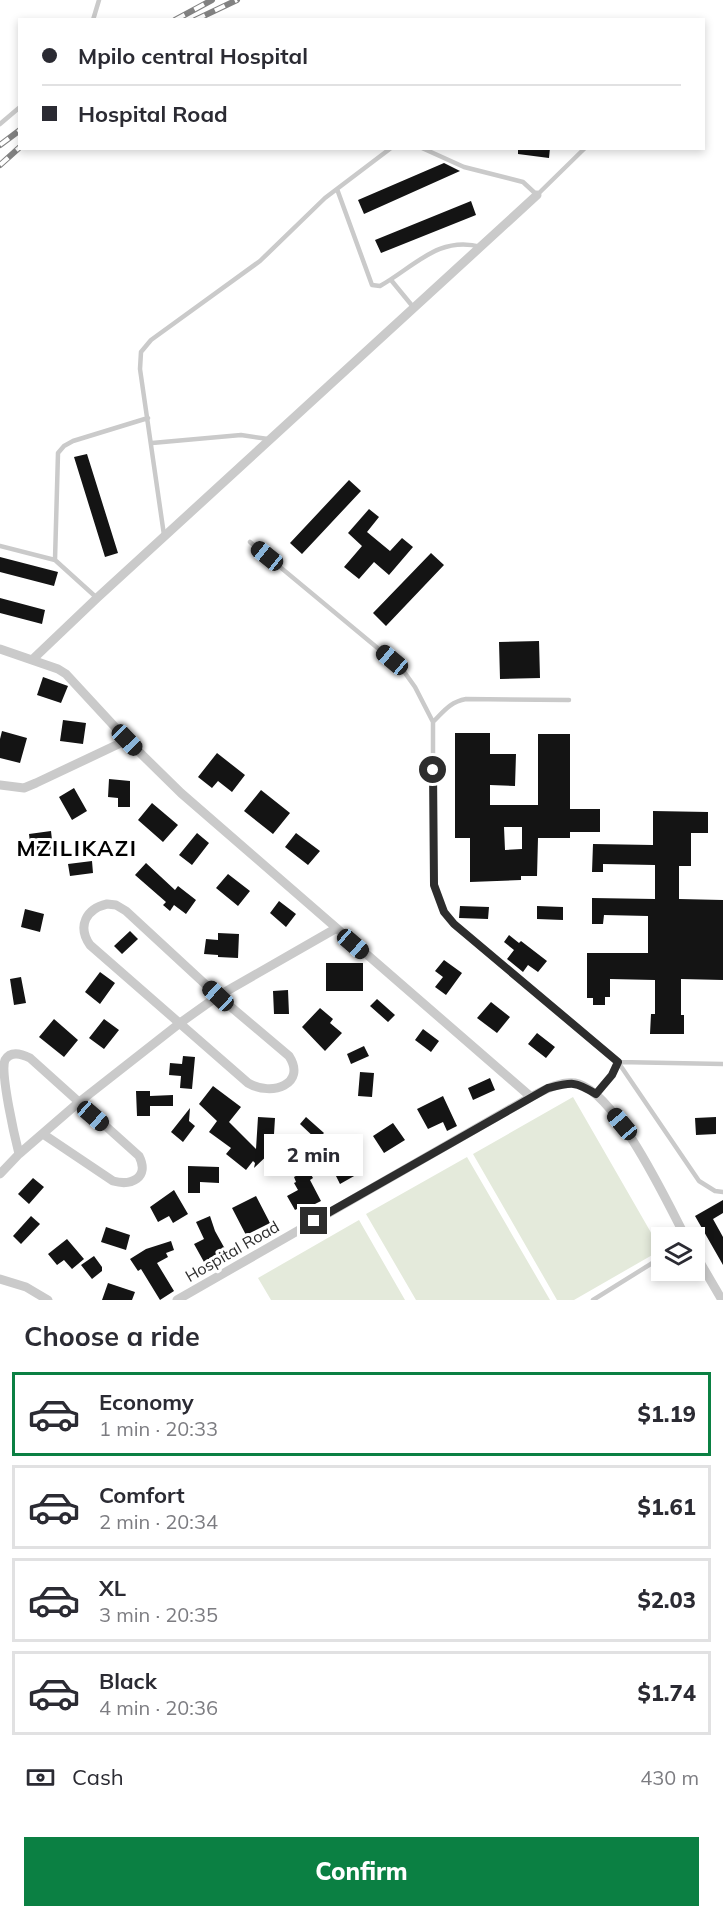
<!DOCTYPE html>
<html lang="en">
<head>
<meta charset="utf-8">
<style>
	body { margin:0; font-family:Mulish,sans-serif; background:#f7f7f7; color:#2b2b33; height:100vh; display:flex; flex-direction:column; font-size:22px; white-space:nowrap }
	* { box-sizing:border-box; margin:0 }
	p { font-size:20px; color:#7c7c81 }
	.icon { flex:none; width:33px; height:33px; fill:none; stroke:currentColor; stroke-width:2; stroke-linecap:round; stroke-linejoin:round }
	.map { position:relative; height:1300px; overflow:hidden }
	.sheet { display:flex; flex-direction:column; background:#fff; flex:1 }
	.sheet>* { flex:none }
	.hud { position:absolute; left:18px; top:18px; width:687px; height:132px; border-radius:0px; box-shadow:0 3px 9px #0003; display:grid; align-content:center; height:132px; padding:0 24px; background:#fff }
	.tools { position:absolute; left:651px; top:1227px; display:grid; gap:12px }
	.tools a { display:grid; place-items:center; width:54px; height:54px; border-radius:0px; background:#fff; box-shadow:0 3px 9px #0003; font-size:30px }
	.end { position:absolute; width:27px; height:27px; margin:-14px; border:8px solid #2d2d2d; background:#fff; box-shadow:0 0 0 3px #fff }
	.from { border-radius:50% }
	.bubble { position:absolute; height:42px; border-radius:0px; background:#fff; box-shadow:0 3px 9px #0003; font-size:20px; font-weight:800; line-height:42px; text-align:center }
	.car { position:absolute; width:18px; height:36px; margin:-18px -9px; border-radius:8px; box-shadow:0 0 4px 2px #0007; background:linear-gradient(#222 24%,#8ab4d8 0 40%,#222 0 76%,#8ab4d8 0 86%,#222 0) }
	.hud b { display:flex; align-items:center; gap:21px; height:57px; font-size:22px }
	.hud b+b { border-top:2px solid #e1e1e2 }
	.hud i { width:15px; height:15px; background:#2b2b33 }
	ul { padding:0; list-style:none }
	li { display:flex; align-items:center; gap:18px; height:84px; margin:0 12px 9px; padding:0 12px; border:3px solid #e1e1e2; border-radius:0px }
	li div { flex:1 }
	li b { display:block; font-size:22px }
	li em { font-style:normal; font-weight:800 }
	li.active { border-color:#0b8043 }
	li>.icon { width:54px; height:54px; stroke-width:1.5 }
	h2 { padding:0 24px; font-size:27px; line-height:72px }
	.pay { display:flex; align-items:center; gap:15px; height:66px; padding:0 24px; font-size:22px }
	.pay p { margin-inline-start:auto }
	.primary-button { display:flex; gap:12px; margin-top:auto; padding:12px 24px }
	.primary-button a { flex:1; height:69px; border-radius:0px; background:#0b8043; color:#fff; font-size:24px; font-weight:800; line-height:69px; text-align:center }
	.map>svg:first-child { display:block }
	.green { fill:#e4eadb }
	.building { fill:#141414; fill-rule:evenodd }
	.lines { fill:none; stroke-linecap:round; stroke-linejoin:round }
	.lane { stroke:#cacaca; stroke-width:4.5 }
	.street { stroke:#cacaca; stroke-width:9 }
	.rail-casing { stroke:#828282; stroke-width:6 }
	.rail { stroke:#fff; stroke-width:4; stroke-dasharray:11; stroke-linecap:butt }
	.route { stroke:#2d2d2d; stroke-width:8 }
	.labels { text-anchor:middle; stroke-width:6; stroke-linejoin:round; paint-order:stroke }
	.street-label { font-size:16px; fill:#2d2d2d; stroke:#fff }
	.district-label { font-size:22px; font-weight:bold; letter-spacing:1.5px; fill:#000; stroke:#fff }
</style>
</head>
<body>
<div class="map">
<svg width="723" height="1300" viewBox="0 0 723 1300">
	<rect width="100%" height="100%" fill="#fff"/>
	<!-- green -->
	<path class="green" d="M573,1097L661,1250L574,1300H557L473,1154Z
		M467,1157L550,1300H416L366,1214Z
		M359,1220L405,1300H271L258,1278Z"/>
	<!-- building -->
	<path class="building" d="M518,148H550L549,158L518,154Z
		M444,163L460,171L364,214L358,200Z
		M471,201L476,215L381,253L375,240Z
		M87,454L118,553L105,557L74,457Z
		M349,480L361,491L302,554L290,543Z
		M369,509L379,517L367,532L390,551L402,538L413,547L389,575L374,562L359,579L344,567L362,546L348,533Z
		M431,553L444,565L386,626L373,613Z
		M0,557L58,572L54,586L0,572Z
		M0,598L45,610L42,624L0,613Z
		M539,641L540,678L500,679L499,642Z
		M43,677L68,686L61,703L37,695Z
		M63,720L86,723L83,744L60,741Z
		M2,731L27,738L20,763L0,758V739Z
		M455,733H490V754H516L515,786L490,785V805H538V734H570V809H600V832H570V838H538L537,876H521V880L470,882V838H455ZM504,827H522V849L505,850Z
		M217,753L245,775L232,792L218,781L212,788L198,777Z
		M109,779L130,781V807H118V798L108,797Z
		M74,788L87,811L72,820L59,797Z
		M261,790L290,813L273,834L244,811Z
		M152,803L178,825L163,842L138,820Z
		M653,811L708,812V833H691V866H679V899L723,900V980L681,979V1015H684V1034H650L651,1014H655V980L610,979V997H605V1005H593V998H587V953H648V916L604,915L603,924H592V898L655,899V865L603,864V872H592L593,844L653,845Z
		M51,831L53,849L31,852L29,834Z
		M197,833L209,843L192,865L179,855Z
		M296,833L320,851L308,865L285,847Z
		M92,861L93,873L70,876L68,864Z
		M146,863L175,890L178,886L196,900L186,914L174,905L170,911L163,905L166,902L135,875Z
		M228,874L250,891L238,906L216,888Z
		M279,901L296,914L286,927L270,913Z
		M460,906L489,907L488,919L459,918Z
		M537,906L563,907V920L537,919Z
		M25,909L44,914L40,932L21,927Z
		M130,931L138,939L122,954L114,946Z
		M218,933L239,934L238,958L218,957V955L204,954L206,939L218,940Z
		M509,935L519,943L521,941L547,961L538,972L528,965L523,972L507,959L514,950L504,942Z
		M444,960L462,973L446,995L435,987L443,977L435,971Z
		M326,963H363V991H326Z
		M100,972L115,983L100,1004L85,992Z
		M21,977L26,1003L14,1005L10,979Z
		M288,990L289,1014H274L273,991Z
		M377,999L395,1015L388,1022L370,1006Z
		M491,1002L510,1017L497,1033L477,1018Z
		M320,1008L333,1019L330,1023L342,1033L325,1051L302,1027Z
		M54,1019L78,1040L64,1057L39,1037Z
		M104,1019L119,1030L104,1049L89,1038Z
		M423,1029L439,1041L431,1052L415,1040Z
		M537,1033L555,1047L546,1058L528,1044Z
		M364,1046L369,1056L351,1064L347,1054Z
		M183,1056L195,1057L192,1089L180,1088L181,1076L169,1075L170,1063L182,1064Z
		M360,1072L374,1073L372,1097L358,1096Z
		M490,1078L495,1090L473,1100L468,1088Z
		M213,1086L241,1107L229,1122L256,1149L258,1117L275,1118L273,1150L254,1168L255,1163L253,1161L246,1170L226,1154L231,1148L209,1132L217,1121L199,1104Z
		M136,1091H150V1096L173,1095V1106H150V1116H137Z
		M443,1096L457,1126L447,1131L443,1122L428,1129L417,1109Z
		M190,1108L189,1121L195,1126L183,1142L171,1132Z
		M306,1117L324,1133L317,1140L300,1124Z
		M716,1117V1134L696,1135L695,1118Z
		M393,1123L405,1140L384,1153L373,1136Z
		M348,1148L363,1171L340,1184L333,1170L343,1165L337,1154Z
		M188,1166L219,1167V1183L200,1182V1193H188Z
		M308,1169L313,1178L310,1180L321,1201L309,1207L307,1204L295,1210L287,1196L298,1190L294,1183L296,1182L294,1177Z
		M33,1178L44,1187L29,1204L18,1194Z
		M174,1190L188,1214L173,1223L169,1216L158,1222L150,1207Z
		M256,1196L270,1223L246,1235L232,1208Z
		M723,1200V1213L713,1219L723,1237V1265L695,1216Z
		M31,1216L40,1224L21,1244L13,1236Z
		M210,1216L215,1231L225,1249L204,1262L194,1244L204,1239L196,1222Z
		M106,1227L130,1235L126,1250L101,1242Z
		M67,1239L84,1259L72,1269L64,1260L57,1265L48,1254Z
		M171,1241L174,1250L166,1253L168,1257L157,1263L174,1291L160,1300L141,1269L138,1271L130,1259L146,1249Z
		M94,1256L102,1267V1271L92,1279L81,1265Z
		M108,1283L135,1292L132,1300H102Z"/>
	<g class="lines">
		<!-- lane -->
		<path class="lane" d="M93,20L99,0
			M0,124L20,107
			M422,148L464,167L523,182L537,195L585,148
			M337,189L372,285L380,286C414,267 439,235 481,247
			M391,280L414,308
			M152,443L241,435L268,439
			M164,535L140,369L141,352L151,340L260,261L325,198L391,148
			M250,542L392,660L405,673L415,687L433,722V864C435,888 439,905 454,924L618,1062L699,1181L715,1191L723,1192
			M0,546L55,560L97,598
			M55,560L58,453L64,446L73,441L148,418
			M433,722C444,711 450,702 466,699L569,700
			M596,1094L612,1075L618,1062L723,1064
			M593,1300L662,1257"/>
		<!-- street -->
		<path class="street" d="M0,649L58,669L66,674L127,740L181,793L531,1097
			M33,659L97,598L537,195
			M0,785L24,788L36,783L127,740
			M107,904L116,905L126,911L218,996L289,1056C307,1084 272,1097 248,1083L90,945C77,926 86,909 107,904Z
			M19,1154C15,1138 0,1073 5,1060C11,1050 22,1054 30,1058L139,1156C150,1178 131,1186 113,1181L43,1134
			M0,1174L19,1154L78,1103L180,1023L218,996L335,929
			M694,1252L722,1300
			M0,1279L26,1287L48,1300
			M177,1300L531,1097C544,1090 564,1079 579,1084C618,1097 666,1200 686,1238"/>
		<defs>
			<path id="rail" d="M175,20L212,0
				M195,20L237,0
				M0,145L20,130
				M0,165L20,147"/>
		</defs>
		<!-- rail casing -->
		<use href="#rail" class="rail-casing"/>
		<!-- rail -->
		<use href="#rail" class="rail"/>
	</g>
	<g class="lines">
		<!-- route -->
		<path class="route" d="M314,1221L548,1088C572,1082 575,1081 596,1094L612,1075L618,1062L454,924L444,912L434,885L433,770"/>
	</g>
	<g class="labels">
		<!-- street labels -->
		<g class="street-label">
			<text transform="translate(232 1251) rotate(-30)" y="6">Hospital Road</text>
		</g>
		<!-- district labels -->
		<g class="district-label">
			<text x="77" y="856">MZILIKAZI</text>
		</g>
	</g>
</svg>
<div class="tools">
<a><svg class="icon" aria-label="layers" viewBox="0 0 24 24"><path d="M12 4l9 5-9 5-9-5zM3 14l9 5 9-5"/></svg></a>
</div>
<i class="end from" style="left:433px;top:770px"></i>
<i class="end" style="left:314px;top:1221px"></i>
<div class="bubble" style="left:264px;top:1134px;width:99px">2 min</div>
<i class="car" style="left:267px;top:556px;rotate:309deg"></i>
<i class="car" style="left:392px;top:660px;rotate:310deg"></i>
<i class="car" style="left:127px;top:740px;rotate:136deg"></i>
<i class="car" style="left:353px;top:944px;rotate:131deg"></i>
<i class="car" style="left:218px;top:996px;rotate:313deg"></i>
<i class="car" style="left:93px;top:1116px;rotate:131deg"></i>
<i class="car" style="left:622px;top:1124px;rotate:320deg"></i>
<div class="hud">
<b><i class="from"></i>Mpilo central Hospital</b>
<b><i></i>Hospital Road</b>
</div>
</div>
<section class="sheet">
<h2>Choose a ride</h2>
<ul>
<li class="active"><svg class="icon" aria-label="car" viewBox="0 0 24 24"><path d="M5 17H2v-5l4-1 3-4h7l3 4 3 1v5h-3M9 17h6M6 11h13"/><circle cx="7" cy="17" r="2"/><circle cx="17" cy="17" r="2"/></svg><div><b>Economy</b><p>1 min · 20:33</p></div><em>$1.19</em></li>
<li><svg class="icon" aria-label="car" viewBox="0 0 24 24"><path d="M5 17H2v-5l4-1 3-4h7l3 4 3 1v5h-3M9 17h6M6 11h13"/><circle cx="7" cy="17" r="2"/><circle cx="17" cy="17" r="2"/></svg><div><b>Comfort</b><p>2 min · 20:34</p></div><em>$1.61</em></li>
<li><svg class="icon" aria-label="car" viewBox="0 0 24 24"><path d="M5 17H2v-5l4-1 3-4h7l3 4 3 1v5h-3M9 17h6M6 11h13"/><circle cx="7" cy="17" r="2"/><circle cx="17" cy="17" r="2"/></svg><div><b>XL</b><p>3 min · 20:35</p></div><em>$2.03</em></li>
<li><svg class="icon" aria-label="car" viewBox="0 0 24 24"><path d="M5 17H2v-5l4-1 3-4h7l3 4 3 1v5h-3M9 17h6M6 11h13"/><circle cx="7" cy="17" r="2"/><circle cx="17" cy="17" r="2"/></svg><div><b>Black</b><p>4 min · 20:36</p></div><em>$1.74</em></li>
</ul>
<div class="pay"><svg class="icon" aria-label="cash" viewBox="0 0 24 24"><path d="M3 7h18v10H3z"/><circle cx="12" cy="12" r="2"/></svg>Cash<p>430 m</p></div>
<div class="primary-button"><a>Confirm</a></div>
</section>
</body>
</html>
